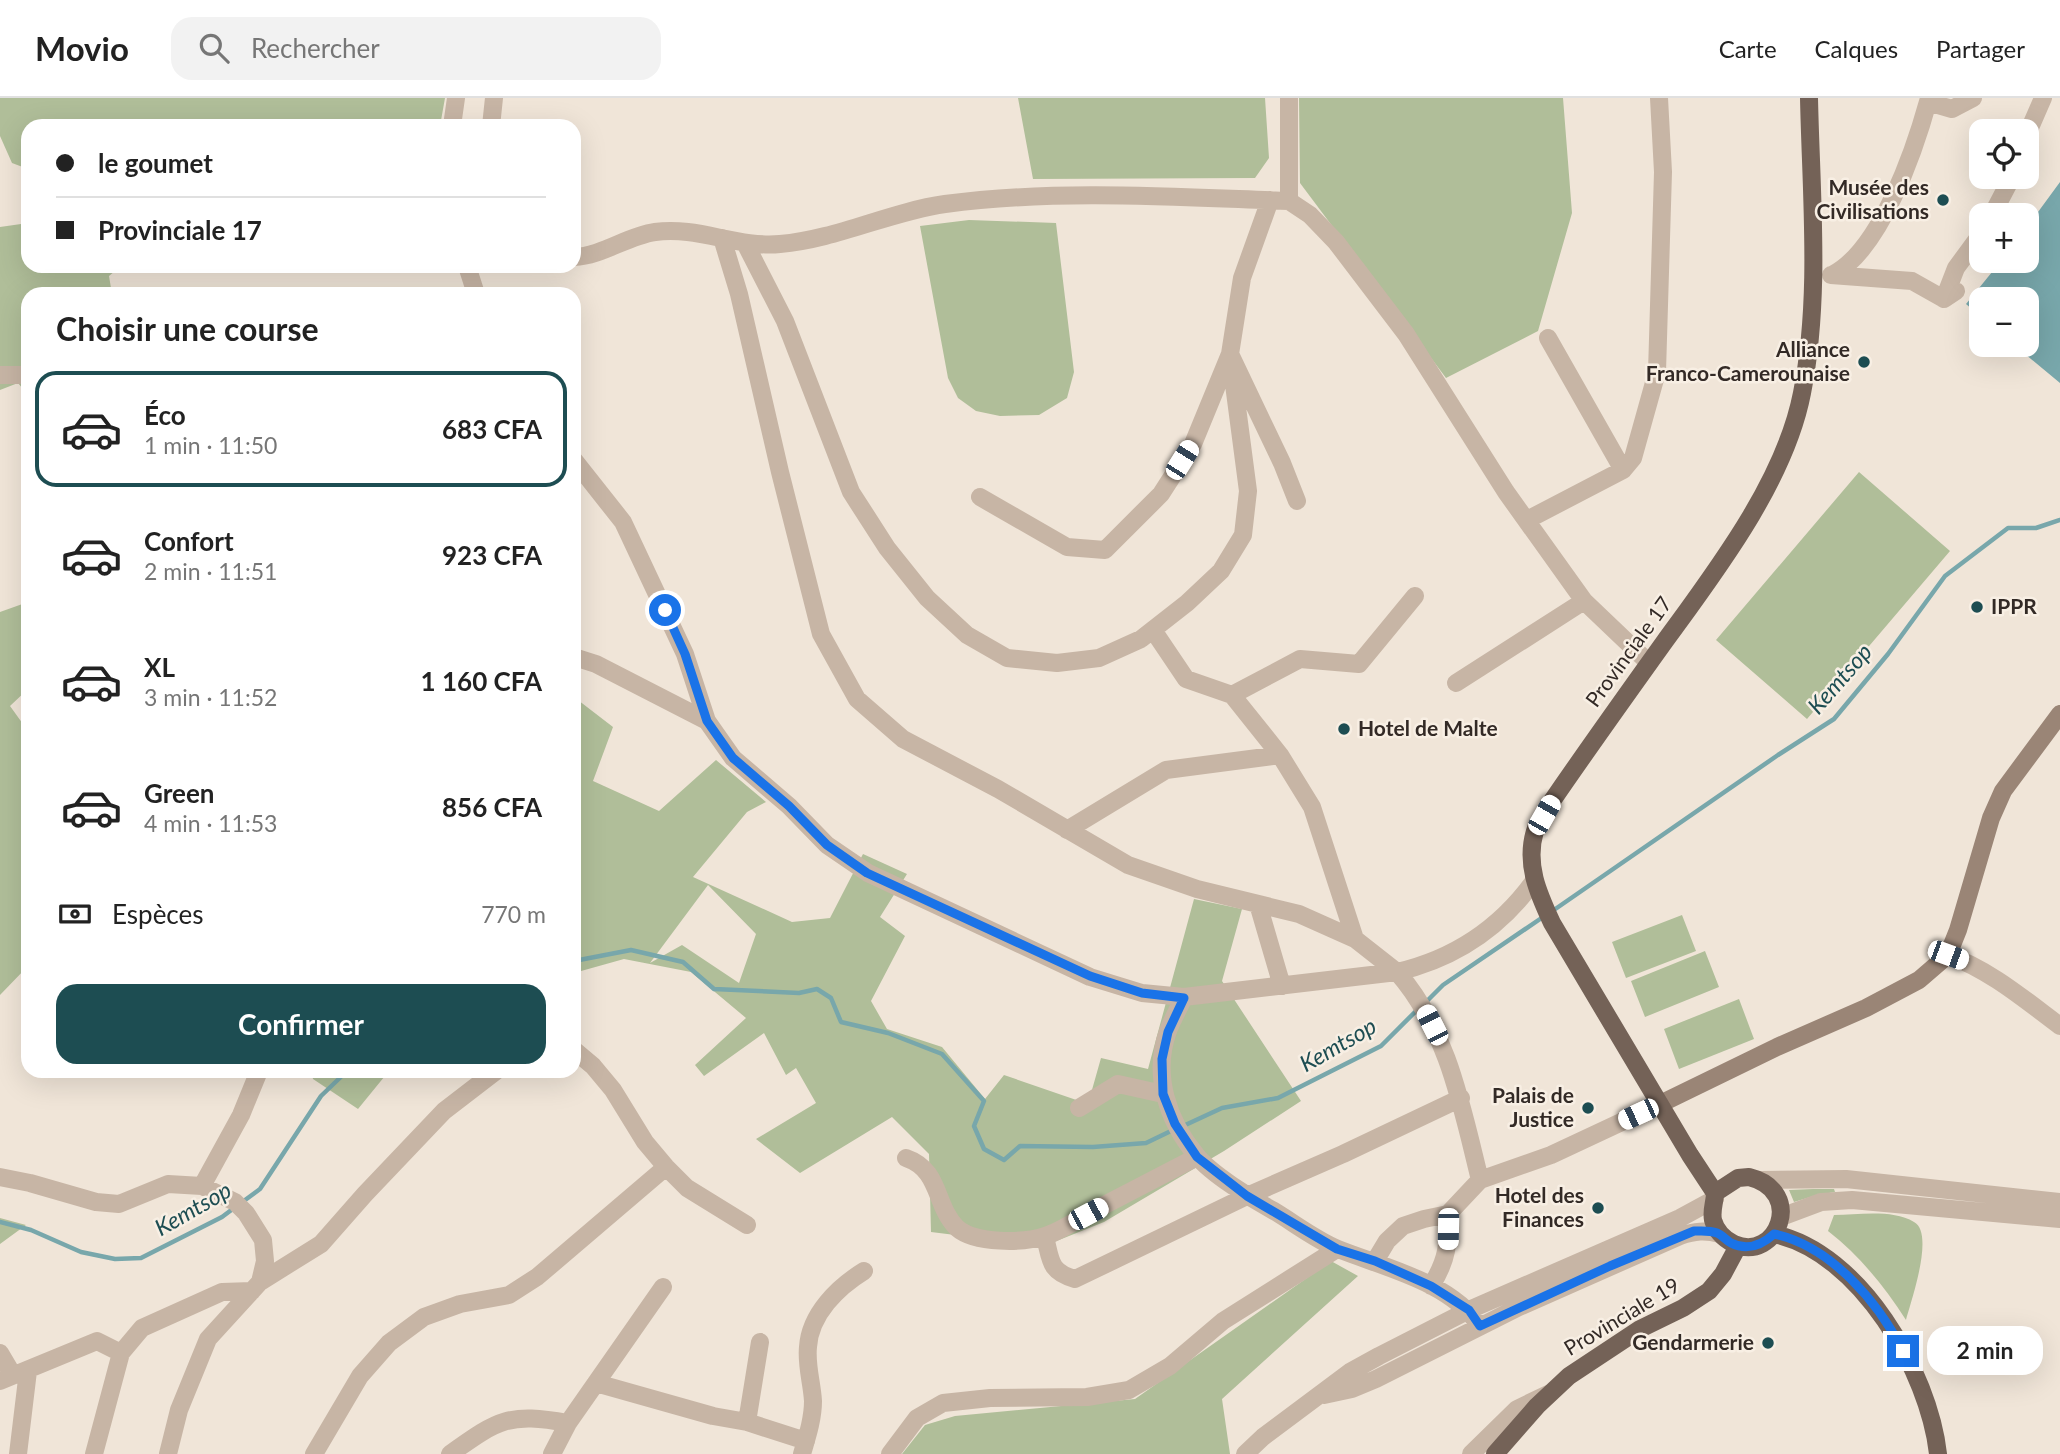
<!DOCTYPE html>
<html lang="fr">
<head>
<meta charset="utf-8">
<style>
	body { margin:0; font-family:Lato,sans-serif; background:#f2f2f2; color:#222; height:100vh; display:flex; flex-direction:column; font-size:26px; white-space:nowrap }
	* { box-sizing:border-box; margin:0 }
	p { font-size:23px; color:#767676 }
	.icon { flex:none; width:38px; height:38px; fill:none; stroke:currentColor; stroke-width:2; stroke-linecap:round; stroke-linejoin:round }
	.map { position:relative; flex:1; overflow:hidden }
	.drawer { position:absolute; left:21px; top:189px; width:560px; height:791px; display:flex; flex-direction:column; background:#fff; border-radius:21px; box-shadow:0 7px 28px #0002 }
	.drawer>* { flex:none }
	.top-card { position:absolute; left:21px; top:21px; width:560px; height:154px; border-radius:21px; box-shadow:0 7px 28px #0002; display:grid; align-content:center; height:154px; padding:0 35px; background:#fff }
	.fabs { position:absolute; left:1969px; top:21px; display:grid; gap:14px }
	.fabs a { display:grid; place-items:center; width:70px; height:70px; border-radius:14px; background:#fff; box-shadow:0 7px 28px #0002; font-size:35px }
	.end { position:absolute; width:32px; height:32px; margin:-16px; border:9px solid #1a73e8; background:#fff; box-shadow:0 0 0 4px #fff }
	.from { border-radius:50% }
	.bubble { position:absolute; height:49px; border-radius:21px; background:#fff; box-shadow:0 7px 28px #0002; font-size:23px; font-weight:700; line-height:49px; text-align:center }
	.car { position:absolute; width:21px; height:42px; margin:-21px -10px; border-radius:9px; box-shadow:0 0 5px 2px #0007; background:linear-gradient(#fff 24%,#345 0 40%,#fff 0 76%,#345 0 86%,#fff 0) }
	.top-card b { display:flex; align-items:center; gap:24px; height:66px; font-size:26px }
	.top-card b+b { border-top:2px solid #e0e0e0 }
	.top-card i { width:18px; height:18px; background:#222 }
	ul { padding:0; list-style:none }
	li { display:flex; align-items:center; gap:21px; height:116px; margin:0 14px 10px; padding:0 21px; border:4px solid transparent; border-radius:21px }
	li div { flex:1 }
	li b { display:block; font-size:26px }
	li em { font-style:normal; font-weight:700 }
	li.active { border-color:#1d4d52 }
	li>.icon { width:63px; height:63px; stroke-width:1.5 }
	h2 { padding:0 35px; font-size:32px; line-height:84px }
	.pay { display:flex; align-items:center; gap:18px; height:77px; padding:0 35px; font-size:26px }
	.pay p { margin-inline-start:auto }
	.action { display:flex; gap:14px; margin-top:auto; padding:14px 35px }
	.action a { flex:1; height:80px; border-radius:21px; background:#1d4d52; color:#fff; font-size:28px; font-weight:700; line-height:80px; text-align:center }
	header { display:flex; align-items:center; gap:42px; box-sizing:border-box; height:98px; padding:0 35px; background:#fff; border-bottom:2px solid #e0e0e0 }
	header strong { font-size:33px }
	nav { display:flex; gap:38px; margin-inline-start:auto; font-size:24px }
	.search { width:490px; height:63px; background:#f2f2f2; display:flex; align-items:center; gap:18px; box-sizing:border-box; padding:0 24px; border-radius:21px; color:#767676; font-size:26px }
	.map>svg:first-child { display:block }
	.green { fill:#b0be99; fill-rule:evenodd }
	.water { fill:#78a7ab }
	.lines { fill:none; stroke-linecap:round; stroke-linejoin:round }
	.stream { stroke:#78a7ab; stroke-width:4.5 }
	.minor { stroke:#c7b5a5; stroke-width:18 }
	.tertiary { stroke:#c7b5a5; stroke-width:18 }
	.secondary { stroke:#9a8576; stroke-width:18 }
	.primary { stroke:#746257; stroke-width:18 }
	.route { stroke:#1a73e8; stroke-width:9 }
	.poi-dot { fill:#1d4d52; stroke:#f8efe4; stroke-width:2.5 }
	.labels { text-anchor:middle; stroke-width:5; stroke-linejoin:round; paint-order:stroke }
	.poi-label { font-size:21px; font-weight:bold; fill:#332a26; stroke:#f8efe4; text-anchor:end }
	.street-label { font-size:21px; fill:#332a26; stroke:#f8efe4 }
	.water-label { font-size:23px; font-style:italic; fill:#1d4d52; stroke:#f8efe4 }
</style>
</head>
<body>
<header>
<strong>Movio</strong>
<div class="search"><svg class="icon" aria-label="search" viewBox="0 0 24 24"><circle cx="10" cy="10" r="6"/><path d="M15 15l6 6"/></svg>Rechercher</div>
<nav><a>Carte</a><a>Calques</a><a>Partager</a></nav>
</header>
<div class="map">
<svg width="2060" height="1356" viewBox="0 0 2060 1356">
	<rect width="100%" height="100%" fill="#f0e5d8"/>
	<!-- green -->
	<path class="green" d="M0,0H445L440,28H28V71L12,65L0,38Z
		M1018,0H1265L1269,60L1255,80L1033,81Z
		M1299,0H1563L1572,115L1538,233L1446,280L1300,85Z
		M969,122L1056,125L1074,274L1067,300L1039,317L1000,318L976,313L958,300L948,280L920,128Z
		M28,125V168H121L109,178L112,196H28V297L18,285L0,292V129Z
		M1859,374L1950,453L1807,621L1716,542Z
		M28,504V591L10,608L28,633V868L0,897V514Z
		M574,599L613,629L593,683L659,713L716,662L766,704L747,714L693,779L792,824L830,820L863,756L907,776L880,819L905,838L871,903L887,931L942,949L985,1001L1004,977L1088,1006L1101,960L1148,971L1194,801L1242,811L1222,883L1301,1003L1224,1053L1104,1124L1044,1148L931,1134L929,1056L892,1019L800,1075L756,1041L816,1005L796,970L786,977L764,935L704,978L695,967L746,920L691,874L624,861L574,875ZM708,787L756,836L739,885L682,847L650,865Z
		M1682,817L1696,853L1626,880L1612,844Z
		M1705,853L1719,889L1645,919L1631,883Z
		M1739,901L1754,941L1679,971L1664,931Z
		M311,973H389L358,1011L313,981Z
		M1813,1091H1834L1835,1094L1817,1097L1794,1104L1789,1092Z
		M1834,1117C1858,1117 1892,1111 1914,1124C1935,1135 1911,1203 1906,1222C1884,1188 1860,1158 1828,1133Z
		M0,1120L26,1127L0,1146Z
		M1331,1163L1358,1178L1222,1301L1230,1356H902L925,1327L955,1318L1135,1301Z"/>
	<!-- water -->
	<path class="water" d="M2060,84V285L2014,247H2026V201H1981V219L1966,206L2001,163H2026L2027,129Z"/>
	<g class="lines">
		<!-- stream -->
		<path class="stream" d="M1551,814L1778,657L1834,621L1888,556L1945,478L2008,430H2036L2060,422
			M574,863L631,852L683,864L714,891L799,895L817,891L831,900L841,924L888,935L942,956L984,1003L974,1028L984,1051L1004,1062L1020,1048L1093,1049L1146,1045L1173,1032
			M1426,904L1443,887L1543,819
			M1181,1029L1222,1010L1278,1000L1381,948L1417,912
			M241,1105L260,1091L321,998L347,973
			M0,1124L31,1132L81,1154L115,1161L141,1160L222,1119L234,1110"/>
		<!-- minor -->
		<path class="minor" d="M1928,4L1952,11L1973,0
			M452,28L456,0
			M491,28L494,0
			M2026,39L2043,0
			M1289,103V0
			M1992,117L2012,79
			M722,140L739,196L780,374L821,536L857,601L903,641L998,691L1128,767L1197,791L1299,816L1355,841L1397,874C1453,861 1500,830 1534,783
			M745,145L785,223L851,394L887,450L927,500L967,537L1007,560L1057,565L1099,560L1141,541L1187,505L1221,473L1243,437L1248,393L1230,256L1242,180L1270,102
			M574,159C602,158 627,138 655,134C698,128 737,150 780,146C837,141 889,114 945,106C1059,91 1175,99 1289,103L1310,117L1336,144L1406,236L1506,394L1584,503L1649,565
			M467,168L476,196
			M1831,177L1912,183L1944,201L1956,193
			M1832,177C1881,152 1915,51 1929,0
			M1944,201L1956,170L1981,136
			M1548,240L1623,372
			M0,277H25L28,280
			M574,362L623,424L685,556L707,623L733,660L789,708L827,747L868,775L1090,879L1142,895L1184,899L1397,874C1448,932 1462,1010 1480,1082L1551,1057L1660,1006
			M980,399L1067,449L1105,452L1161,396L1193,346L1230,256L1282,365L1297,403
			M1527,422L1623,372L1633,360L1657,274L1663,74L1659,0
			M1153,532L1186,581L1232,597L1280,657L1312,709L1355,841
			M574,559L596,566L707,623
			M1456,585L1584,503
			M1232,597L1300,561L1359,566L1415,498
			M1067,732L1166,672L1280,657
			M1258,806L1282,888
			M1948,857C1990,872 2025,902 2060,928
			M1184,899C1179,910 1172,922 1168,933C1152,977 1168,1023 1196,1057C1211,1076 1252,1101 1274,1113C1294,1125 1316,1142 1338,1151C1386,1170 1450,1184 1480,1228
			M574,952L593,968L613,992L645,1044L666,1069L687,1090L747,1127
			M1079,1010L1118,986L1163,996
			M906,1060C941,1072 934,1107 957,1130C975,1146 1024,1145 1045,1138C1061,1133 1078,1121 1093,1113C1128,1095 1162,1077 1197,1059
			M0,1079L30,1085L96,1104L119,1106L168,1086L202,1088L235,1104L246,1115L263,1142L265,1163L260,1184
			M202,1088L241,1017L259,973
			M1045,1139C1051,1162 1049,1174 1075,1181L1247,1098L1343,1056L1461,1000
			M1375,1163L1387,1143L1403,1128L1424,1121L1448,1116L1480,1082
			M1431,1188C1448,1161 1448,1147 1448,1116
			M0,1255L13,1277
			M0,1283L97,1243L121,1255
			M596,1285L713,1318L747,1324L806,1343
			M1324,1297L1352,1291L1376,1281L1519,1209L1680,1138C1695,1133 1705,1132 1720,1136
			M747,1324L760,1244
			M18,1356L28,1273
			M94,1356L121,1255L142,1230L222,1194L252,1193
			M168,1356L179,1312L208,1241L260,1184L321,1146L365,1096L444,1013L496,973
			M314,1356L360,1278L389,1245L424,1219L460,1206L509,1197L537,1179L666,1069
			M450,1356C498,1322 508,1314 568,1325
			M552,1356L568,1325L663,1189
			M802,1356C807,1339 813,1321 813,1303C812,1285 806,1267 808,1249C810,1216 838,1189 864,1173
			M890,1356L917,1320L943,1305L990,1300L1087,1299L1129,1292L1170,1268L1223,1223L1337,1151
			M1245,1356L1263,1339L1350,1274L1379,1258L1469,1212L1680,1120L1715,1101
			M1471,1356L1517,1311L1548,1296"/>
		<!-- tertiary -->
		<path class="tertiary" d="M1761,1082L1846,1081L2060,1104
			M1781,1119L1821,1104L1852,1102L2060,1121"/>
		<!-- secondary -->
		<path class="secondary" d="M1660,1006L1777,949L1866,910L1919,882L1948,857L1958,832L1991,720L2003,693L2060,616"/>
		<!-- primary -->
		<path class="primary" d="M1749,1079C1806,1093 1777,1165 1734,1146C1724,1141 1716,1133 1713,1122C1711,1112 1715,1104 1715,1095L1738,1080Z
			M1715,1095L1690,1057L1552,825C1538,795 1525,766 1535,733C1538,722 1546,712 1552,703C1589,649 1627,596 1665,543C1716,473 1785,383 1802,295C1821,199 1811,97 1809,0
			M1774,1136C1860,1154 1929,1274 1938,1356
			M1495,1356L1537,1308L1569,1278L1640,1231L1683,1210L1709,1193L1723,1176L1738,1148"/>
	</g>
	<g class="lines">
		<!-- route -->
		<path class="route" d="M665,512L685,556L707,623L733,660L789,708L827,747L867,775L1090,878L1142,895L1184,900L1168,934L1162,961L1163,996L1175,1026L1197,1059L1247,1098L1337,1151L1375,1163L1431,1188L1469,1212L1480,1228L1610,1168L1694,1133C1702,1133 1709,1132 1717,1135C1722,1137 1726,1142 1731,1145C1747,1153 1762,1147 1774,1136C1831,1148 1878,1204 1903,1253"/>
	</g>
	<!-- markers -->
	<g class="poi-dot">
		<circle cx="1943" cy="102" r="7"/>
		<circle cx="1864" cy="264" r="7"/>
		<circle cx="1977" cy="509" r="7"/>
		<circle cx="1344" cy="631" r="7"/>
		<circle cx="1588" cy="1010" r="7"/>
		<circle cx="1598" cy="1110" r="7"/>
		<circle cx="1768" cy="1245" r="7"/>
	</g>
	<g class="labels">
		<!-- poi labels -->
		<g class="poi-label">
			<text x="1929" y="97">Musée des<tspan x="1929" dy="24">Civilisations</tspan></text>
			<text x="1850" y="259">Alliance<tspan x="1850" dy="24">Franco-Camerounaise</tspan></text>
			<text x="1991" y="516" text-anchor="start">IPPR</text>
			<text x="1358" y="638" text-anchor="start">Hotel de Malte</text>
			<text x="1574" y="1005">Palais de<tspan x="1574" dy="24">Justice</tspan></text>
			<text x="1584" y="1105">Hotel des<tspan x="1584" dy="24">Finances</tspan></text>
			<text x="1754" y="1252">Gendarmerie</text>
		</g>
		<!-- street labels -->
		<g class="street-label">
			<text transform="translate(1629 554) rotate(-54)" y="7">Provinciale 17</text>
			<text transform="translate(1622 1219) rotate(-31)" y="7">Provinciale 19</text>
		</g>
		<!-- water labels -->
		<g class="water-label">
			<text transform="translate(1840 581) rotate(-49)" y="8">Kemtsop</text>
			<text transform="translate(1338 947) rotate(-30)" y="8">Kemtsop</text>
			<text transform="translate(193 1111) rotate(-30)" y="8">Kemtsop</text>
		</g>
	</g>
</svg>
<div class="fabs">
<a><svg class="icon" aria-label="locate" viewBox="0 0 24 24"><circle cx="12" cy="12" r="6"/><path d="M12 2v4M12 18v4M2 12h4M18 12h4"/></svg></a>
<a>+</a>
<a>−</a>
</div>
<i class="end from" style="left:665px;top:512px"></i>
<i class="end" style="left:1903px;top:1253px"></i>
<div class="bubble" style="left:1927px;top:1228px;width:116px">2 min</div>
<i class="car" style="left:1182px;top:362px;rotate:32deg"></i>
<i class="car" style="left:1544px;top:717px;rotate:30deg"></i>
<i class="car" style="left:1948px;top:857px;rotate:110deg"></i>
<i class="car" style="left:1432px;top:927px;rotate:333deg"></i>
<i class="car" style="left:1638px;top:1016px;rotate:245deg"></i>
<i class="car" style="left:1088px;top:1116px;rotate:62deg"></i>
<i class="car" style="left:1448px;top:1131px;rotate:181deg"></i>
<div class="top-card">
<b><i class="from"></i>le goumet</b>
<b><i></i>Provinciale 17</b>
</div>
<section class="drawer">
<h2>Choisir une course</h2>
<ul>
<li class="active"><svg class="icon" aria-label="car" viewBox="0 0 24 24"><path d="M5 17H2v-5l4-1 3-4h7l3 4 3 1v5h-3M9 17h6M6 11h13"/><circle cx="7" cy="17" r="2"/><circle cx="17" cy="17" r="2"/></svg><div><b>Éco</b><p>1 min · 11:50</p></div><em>683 CFA</em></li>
<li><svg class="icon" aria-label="car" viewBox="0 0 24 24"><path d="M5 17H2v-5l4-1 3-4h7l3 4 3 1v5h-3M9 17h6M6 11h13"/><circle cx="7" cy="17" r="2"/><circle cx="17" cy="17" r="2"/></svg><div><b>Confort</b><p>2 min · 11:51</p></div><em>923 CFA</em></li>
<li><svg class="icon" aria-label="car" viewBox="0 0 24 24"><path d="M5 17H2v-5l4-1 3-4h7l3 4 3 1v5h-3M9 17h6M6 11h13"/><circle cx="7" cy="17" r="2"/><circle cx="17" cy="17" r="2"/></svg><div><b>XL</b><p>3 min · 11:52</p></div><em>1 160 CFA</em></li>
<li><svg class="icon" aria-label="car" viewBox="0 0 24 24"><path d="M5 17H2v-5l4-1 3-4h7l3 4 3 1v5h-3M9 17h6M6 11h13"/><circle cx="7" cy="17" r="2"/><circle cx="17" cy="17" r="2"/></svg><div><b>Green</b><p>4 min · 11:53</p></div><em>856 CFA</em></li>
</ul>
<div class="pay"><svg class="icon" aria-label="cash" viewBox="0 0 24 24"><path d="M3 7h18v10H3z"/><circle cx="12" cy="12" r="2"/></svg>Espèces<p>770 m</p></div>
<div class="action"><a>Confirmer</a></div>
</section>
</div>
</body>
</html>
